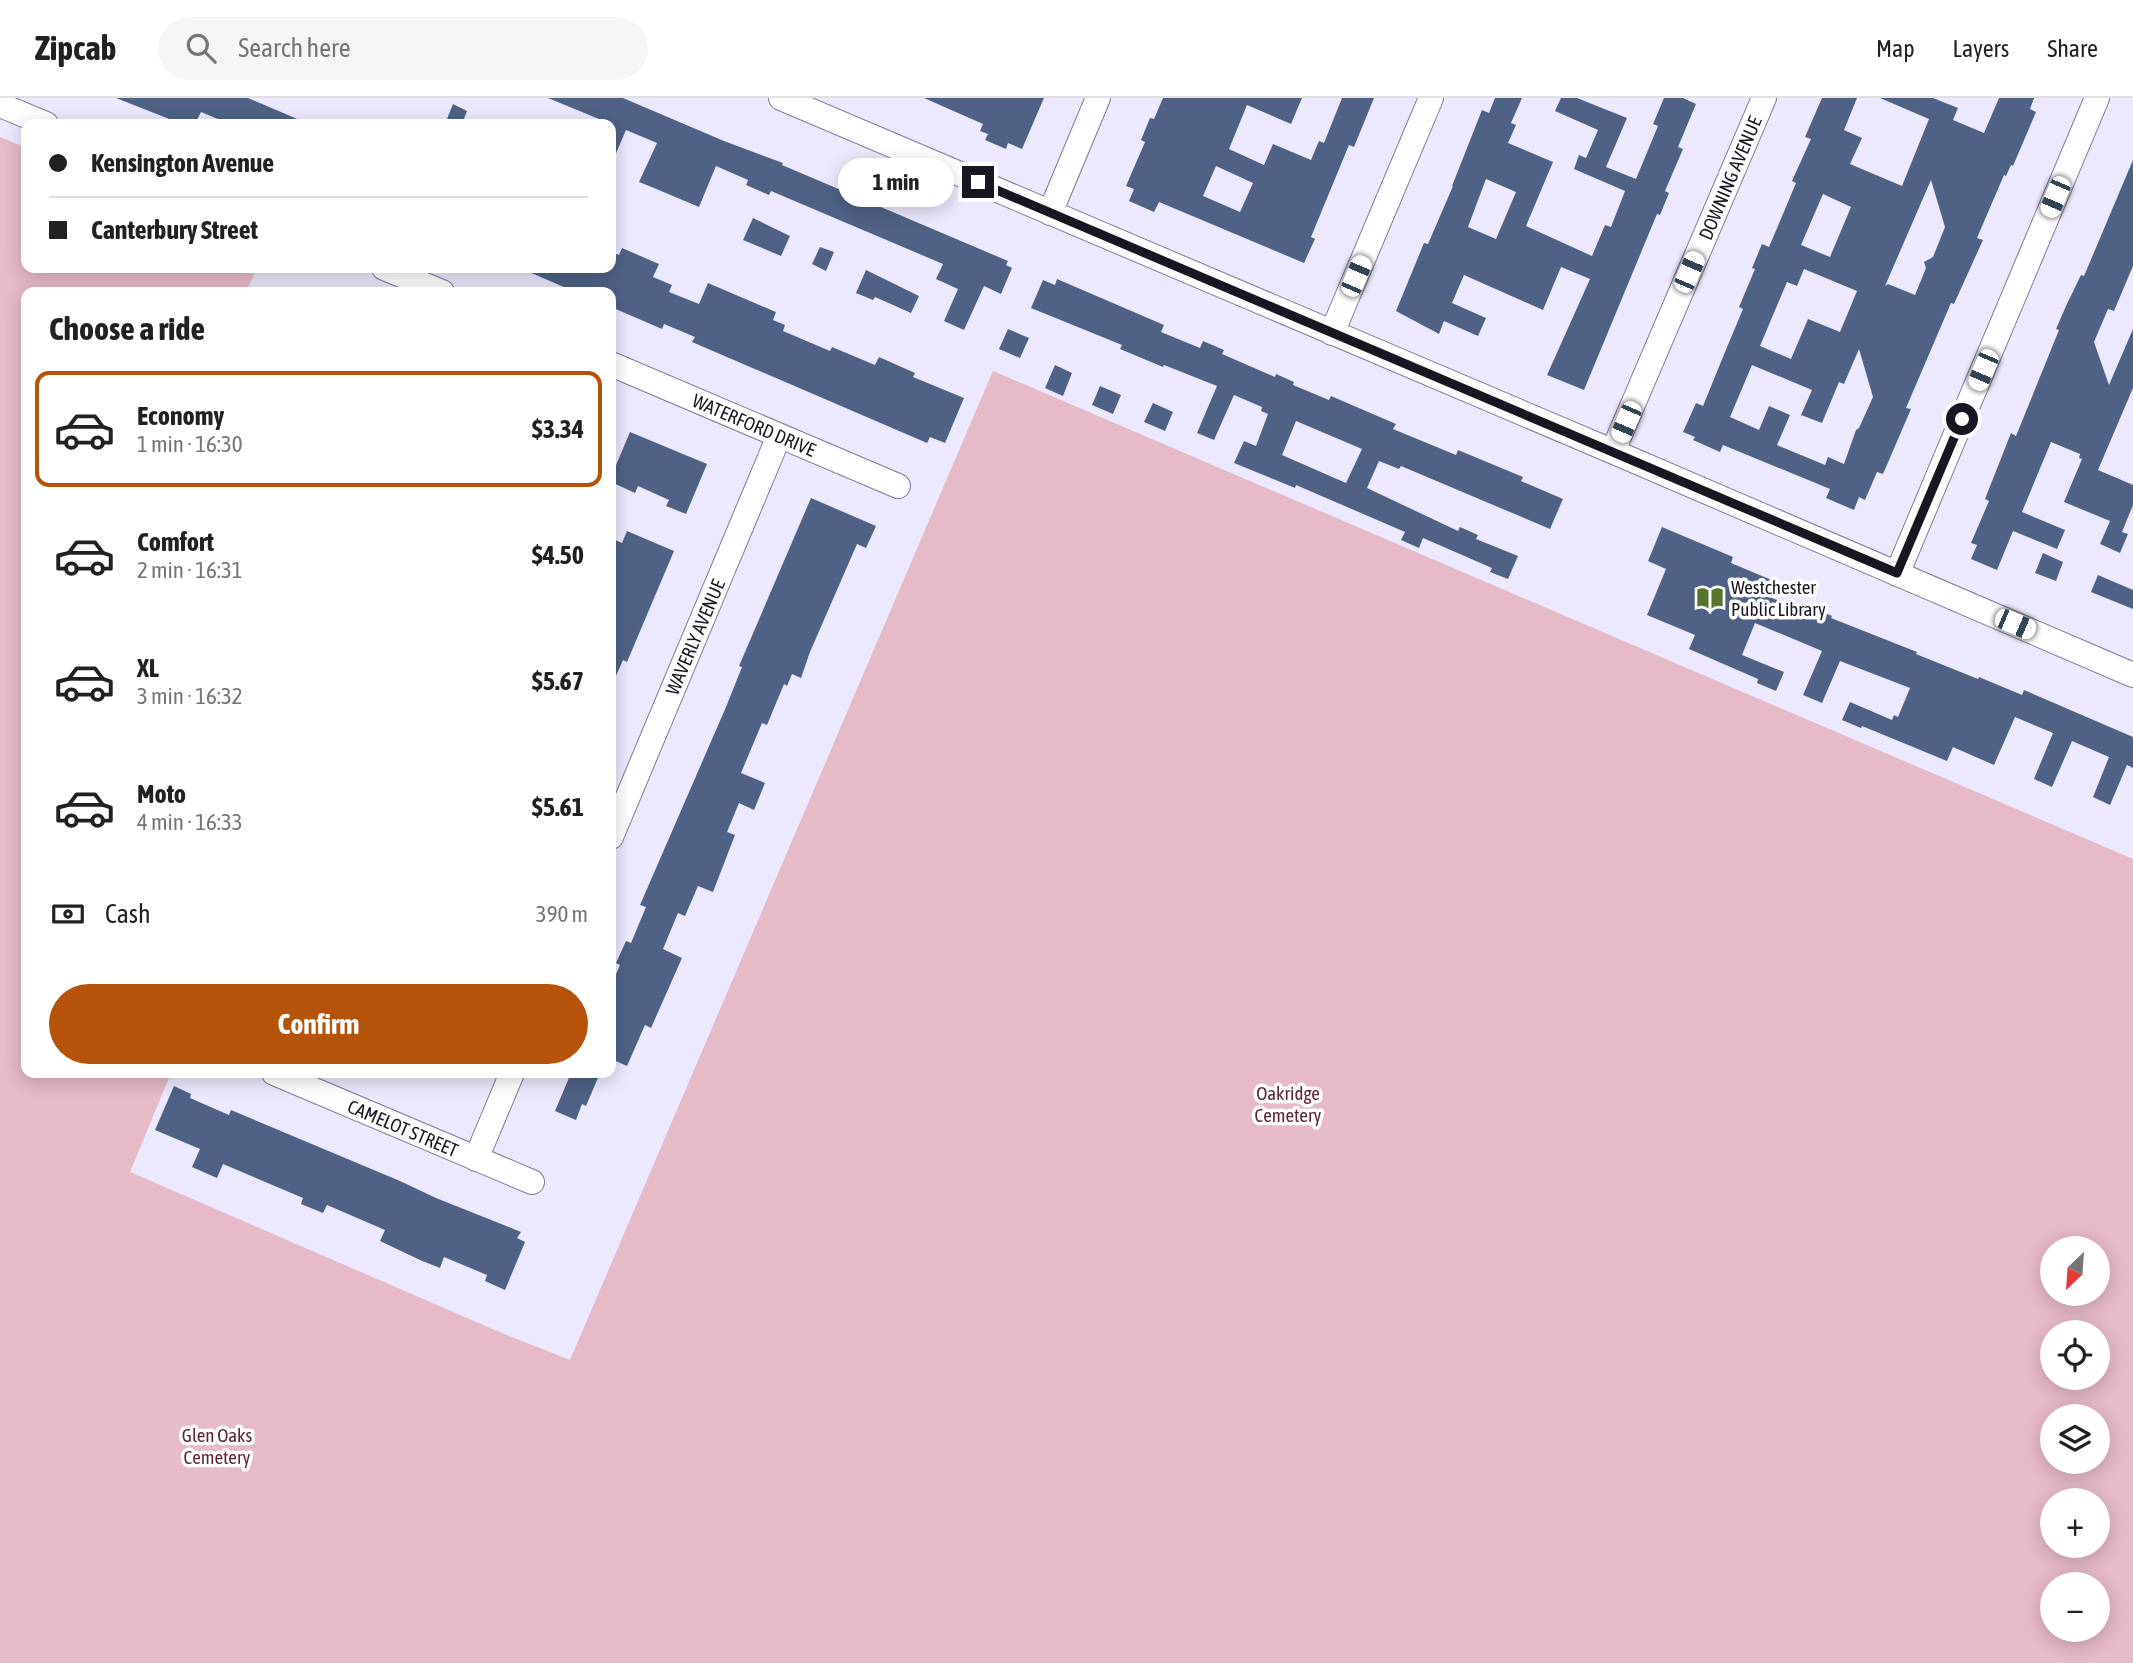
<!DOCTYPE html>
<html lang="en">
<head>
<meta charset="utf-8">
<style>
	body { margin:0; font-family:"Asap Condensed",sans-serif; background:#f6f6f6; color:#202124; height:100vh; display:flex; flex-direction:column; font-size:26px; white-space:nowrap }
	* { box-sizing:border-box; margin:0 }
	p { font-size:23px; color:#757577 }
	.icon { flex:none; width:38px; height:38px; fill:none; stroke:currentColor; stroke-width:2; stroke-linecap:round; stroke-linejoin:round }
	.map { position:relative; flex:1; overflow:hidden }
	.sheet { position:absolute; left:21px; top:189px; width:595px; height:791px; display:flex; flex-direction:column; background:#fff; border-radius:14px; box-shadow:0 4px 18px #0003 }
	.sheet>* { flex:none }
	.top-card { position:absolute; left:21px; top:21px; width:595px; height:154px; border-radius:14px; box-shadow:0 4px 18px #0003; display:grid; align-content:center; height:154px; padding:0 28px; background:#fff }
	.needle { width:46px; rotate:205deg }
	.fabs { position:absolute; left:2040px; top:1138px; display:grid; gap:14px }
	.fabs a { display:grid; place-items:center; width:70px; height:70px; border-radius:50%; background:#fff; box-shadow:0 4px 18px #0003; font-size:35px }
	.end { position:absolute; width:32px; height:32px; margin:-16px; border:9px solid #191622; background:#fff; box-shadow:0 0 0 4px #fff }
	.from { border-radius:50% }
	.bubble { position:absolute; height:49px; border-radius:24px; background:#fff; box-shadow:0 4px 18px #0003; font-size:23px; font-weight:700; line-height:49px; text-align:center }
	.car { position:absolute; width:21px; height:42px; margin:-21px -10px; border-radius:9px; box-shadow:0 0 5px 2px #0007; background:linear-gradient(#fff 24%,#345 0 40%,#fff 0 76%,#345 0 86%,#fff 0) }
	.top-card b { display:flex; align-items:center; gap:24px; height:66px; font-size:26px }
	.top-card b+b { border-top:2px solid #e0e0e0 }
	.top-card i { width:18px; height:18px; background:#202124 }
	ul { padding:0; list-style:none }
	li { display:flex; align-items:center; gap:21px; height:116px; margin:0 14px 10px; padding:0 14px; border:4px solid transparent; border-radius:14px }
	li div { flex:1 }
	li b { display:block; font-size:26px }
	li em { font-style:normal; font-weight:700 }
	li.on { border-color:#b45309 }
	li>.icon { width:63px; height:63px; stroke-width:1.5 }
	h2 { padding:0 28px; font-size:32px; line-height:84px }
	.pay { display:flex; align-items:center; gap:18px; height:77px; padding:0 28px; font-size:26px }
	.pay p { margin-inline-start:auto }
	.primary-button { display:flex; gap:14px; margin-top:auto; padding:14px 28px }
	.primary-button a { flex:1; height:80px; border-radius:42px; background:#b45309; color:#fff; font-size:28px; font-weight:700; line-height:80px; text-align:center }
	header { display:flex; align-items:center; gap:42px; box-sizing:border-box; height:98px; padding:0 35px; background:#fff; border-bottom:2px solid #e0e0e0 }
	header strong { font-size:33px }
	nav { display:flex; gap:38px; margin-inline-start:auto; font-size:24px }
	.search { width:490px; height:63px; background:#f6f6f6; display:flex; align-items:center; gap:18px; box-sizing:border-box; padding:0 24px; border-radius:38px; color:#757577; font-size:26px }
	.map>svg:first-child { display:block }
	.green { fill:#e6bac6; fill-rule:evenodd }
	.building { fill:#4f6285; fill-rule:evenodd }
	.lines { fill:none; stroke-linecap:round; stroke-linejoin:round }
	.minor-casing { stroke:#807998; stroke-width:26 }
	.minor { stroke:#fff; stroke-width:24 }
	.route { stroke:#191622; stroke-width:9 }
	.labels { text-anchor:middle; stroke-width:7; stroke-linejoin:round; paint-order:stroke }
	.street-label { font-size:19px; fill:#191622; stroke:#fff }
	.poi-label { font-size:19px; fill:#191622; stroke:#fff; text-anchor:start }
	.park-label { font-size:19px; fill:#602439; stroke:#fff }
</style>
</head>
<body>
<header>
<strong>Zipcab</strong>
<div class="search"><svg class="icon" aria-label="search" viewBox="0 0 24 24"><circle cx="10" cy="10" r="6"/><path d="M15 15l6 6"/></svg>Search here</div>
<nav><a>Map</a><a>Layers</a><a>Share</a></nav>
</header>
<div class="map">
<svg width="2133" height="1565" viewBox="0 0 2133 1565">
	<rect width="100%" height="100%" fill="#ece8fd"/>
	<!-- green -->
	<path class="green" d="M0,39L26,50V170H257L246,194H26V975H171L130,1074L504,1236L570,1262L993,273L2133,761V1565H0ZM2053,1150H2098V1195H2053ZM2053,1234H2098V1279H2053ZM2053,1318H2098V1363H2053ZM2053,1402H2098V1447H2053ZM2053,1486H2098V1531H2053Z"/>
	<!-- building -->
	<path class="building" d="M116,0H248L309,26H230L201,14L195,26H182Z
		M548,0H623L724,43L783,65L782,67L1008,163L1006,167L1012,170L1001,196L984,188L964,232L944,223L958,191L936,181L943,166L771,93L769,97L746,87L748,82L716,68L699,109L654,90L639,84L657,45L626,32L611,67V26Z
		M924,0H1044L1022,51L1008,45L1006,51L985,42L988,36L980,33L983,26Z
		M1163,0H1302L1291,26L1247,7L1229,51L1264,67L1273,46L1311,62L1319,43L1324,45L1342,0H1374L1354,49L1349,47L1311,139L1315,141L1304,165L1159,104L1154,114L1129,103L1134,91L1126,88L1145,44L1141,42L1150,20L1154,21ZM1216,68L1253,85L1240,114L1203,98Z
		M1495,0H1522L1511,25L1516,27L1508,45L1553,64L1526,128L1592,158L1605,127L1611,129L1625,93L1574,71L1579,57L1586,60L1598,32L1555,13L1561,0H1577L1627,20L1606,69L1636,81L1658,28L1653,26L1664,0H1683L1696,6L1678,49L1683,51L1665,93L1669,95L1660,117L1657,116L1584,292L1547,277L1590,181L1561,169L1543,212L1464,177L1452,205L1486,220L1478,238L1444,223L1439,236L1396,213L1424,145L1428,146L1453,88H1452L1482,12L1489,15ZM1486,81L1516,94L1496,141L1468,129Z
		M1822,0H1857L1844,32L1862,40L1850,66L1902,88L1929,21L1880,0H1933L1958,10L1953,22L1984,35L1999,0H2034L2030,11L2036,14L2013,68L2011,67L2006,78L2004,77L1977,140L1983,142L1954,206L1951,205L1906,310L1911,311L1883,376L1877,374L1865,402L1859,399L1854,412L1826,400L1830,391L1723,347L1720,354L1693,342L1695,339L1683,334L1696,305L1703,308L1725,254L1743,211L1739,209L1755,171L1752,170L1762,146L1769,149L1796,85L1792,83L1811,41L1805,39ZM1931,82L1945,129L1933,159L1924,164L1926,170L1915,197L1888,186L1885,188ZM1823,96L1851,109L1830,159L1801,147ZM1804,171L1857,193L1840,234L1808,221L1791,261L1760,248L1787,184L1797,188ZM1859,251L1873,299L1859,330L1856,332L1844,366L1828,359L1825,367L1777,347L1790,317L1769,308L1759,332L1730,319L1752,267L1812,292L1801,317L1822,325L1839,284L1844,286Z
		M453,6L467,13L462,26H445Z
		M2133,62V168L2114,213L2108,211L2094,244L2109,287L2133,231V290L2098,372L2133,387V407L2122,434L2128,436L2120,455L2100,446L2110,423L2064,404L2082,361L2079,360L2080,356L2051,344L2022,414L2065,432L2057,451L2013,433L1997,472L1971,461L1977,447L1971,445L1989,403L1985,401L2011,335L2016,338L2059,232L2056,231L2066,208L2081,177L2084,178Z
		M753,120L790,138L781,158L743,142Z
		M820,149L834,154L826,173L812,166Z
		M622,150L659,166L653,179L672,187L669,194L699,206L708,185L776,214L773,222L785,227L783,233L830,253L832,249L875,267L879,259L915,275L913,279L964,300L945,345L930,339L927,345L692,244L695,239L664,226L662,231L611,209V194H565L566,190L520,170H611V154L619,157Z
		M866,172L919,198L911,215L875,199L873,202L856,195Z
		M1057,181L1164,227L1161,234L1200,250L1203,243L1224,252L1222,256L1275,279L1276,276L1294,284L1293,287L1329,302L1331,298L1396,326L1393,331L1456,357L1458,352L1523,379L1521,383L1563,401L1550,431L1401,368L1399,371L1379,363L1367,390L1458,433L1460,429L1478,437L1476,441L1518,458L1508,481L1490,474L1492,470L1423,440L1419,450L1401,442L1405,434L1296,387L1295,390L1234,365L1244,343L1256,348L1268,316L1261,313L1262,309L1234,297L1214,342L1197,335L1217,288L1164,267L1163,269L1120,251L1122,247L1031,210L1043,182L1055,187ZM1296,323L1362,351L1346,385L1282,357Z
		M1008,231L1029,240L1020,260L999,251Z
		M1055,267L1072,275L1063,298L1045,290Z
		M1100,288L1121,297L1113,316L1092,307Z
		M1153,305L1173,314L1165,333L1144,324Z
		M630,334L707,366L686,416L666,408L669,402L638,388L635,395L611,384V379Z
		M811,400L876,428L866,450L857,446L810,554L801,580L792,576L787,588L784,586L767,627L762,625L741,675L765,685L754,712L739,705L727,734L735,737L713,794L698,788L685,818L678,815L663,851L682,860L651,930L645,927L627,968L611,961V888L620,867L616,865L626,843L631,845L646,809L640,807L726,609L742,569L739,568Z
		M1662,429L1733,459L1731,465L1774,483L1767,498L1806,514L1809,508L1832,518L1831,520L1917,554L1916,556L1978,581L1979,579L2022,597L2024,592L2133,639V670L2127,667L2110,707L2093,699L2109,659L2072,643L2052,689L2034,681L2053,635L2015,619L1994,667L1953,649L1947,663L1862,628L1861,630L1842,622L1850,604L1892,622L1894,617L1898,619L1910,590L1840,563L1822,605L1803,597L1822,553L1755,525L1742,557L1784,574L1776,593L1757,585L1758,581L1689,551L1695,537L1647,517L1666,471L1648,463Z
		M627,433L674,453L627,564L623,562L611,589V440L622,445Z
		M2043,455L2063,464L2056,483L2035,475Z
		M2098,477L2133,492V511L2091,494Z
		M571,975H600L586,1008L582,1006L576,1022L555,1013Z
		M174,988L191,996L190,1000L229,1017L231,1012L400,1083L436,1100L521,1134L517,1140L525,1144L505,1192L485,1183L487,1177L444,1159L440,1170L420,1162L380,1143L385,1132L327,1107L323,1115L301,1106L303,1100L223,1066L217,1080L192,1069L200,1051L155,1032Z"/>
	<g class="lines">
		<defs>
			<path id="minor" d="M781,0L1621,357L2133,577
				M0,7L46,26
				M1050,115L1098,0
				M384,170L442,194
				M1332,235L1431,0
				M611,266L898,388
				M1613,353L1764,0
				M1897,476L2097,0
				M611,739L779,338
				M274,975L532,1084
				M476,1061L512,975"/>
		</defs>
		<!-- minor casing -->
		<use href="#minor" class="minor-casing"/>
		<!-- minor -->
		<use href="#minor" class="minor"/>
	</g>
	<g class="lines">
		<!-- route -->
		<path class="route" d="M978,84L1897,475L1962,321"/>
	</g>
	<!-- icons -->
	<defs>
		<symbol id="library-bare" viewBox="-9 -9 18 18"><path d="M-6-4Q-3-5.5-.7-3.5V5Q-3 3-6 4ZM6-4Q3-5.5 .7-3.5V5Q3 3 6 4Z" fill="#55752c" stroke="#fff" stroke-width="2.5" paint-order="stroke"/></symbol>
	</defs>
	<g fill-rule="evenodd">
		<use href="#library-bare" x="1691" y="481" width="38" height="38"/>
	</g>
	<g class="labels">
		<!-- street labels -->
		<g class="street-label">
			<text transform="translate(1730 80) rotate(-67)" y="7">DOWNING AVENUE</text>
			<text transform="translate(754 327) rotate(23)" y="7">WATERFORD DRIVE</text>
			<text transform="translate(695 539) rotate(-67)" y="7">WAVERLY AVENUE</text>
			<text transform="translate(403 1030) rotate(23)" y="7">CAMELOT STREET</text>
		</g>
		<!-- poi labels -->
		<g class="poi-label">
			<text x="1731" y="496">Westchester<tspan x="1731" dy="22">Public Library</tspan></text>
		</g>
		<!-- park labels -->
		<g class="park-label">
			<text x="1288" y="1002">Oakridge<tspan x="1288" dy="22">Cemetery</tspan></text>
			<text x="217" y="1344">Glen Oaks<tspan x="217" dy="22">Cemetery</tspan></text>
		</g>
	</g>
</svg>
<div class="fabs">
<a><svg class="needle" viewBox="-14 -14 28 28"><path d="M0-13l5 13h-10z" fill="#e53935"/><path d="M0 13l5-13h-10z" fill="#757577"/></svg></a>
<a><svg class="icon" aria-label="locate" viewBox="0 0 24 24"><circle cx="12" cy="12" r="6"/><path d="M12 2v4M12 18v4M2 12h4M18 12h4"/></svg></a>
<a><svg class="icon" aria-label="layers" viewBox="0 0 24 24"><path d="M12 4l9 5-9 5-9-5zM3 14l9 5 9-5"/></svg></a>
<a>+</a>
<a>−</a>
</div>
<i class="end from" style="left:1962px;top:321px"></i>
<i class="end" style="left:978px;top:84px"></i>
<div class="bubble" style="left:838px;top:60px;width:116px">1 min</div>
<i class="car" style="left:2055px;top:99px;rotate:203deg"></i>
<i class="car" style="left:1689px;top:174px;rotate:23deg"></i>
<i class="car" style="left:1356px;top:178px;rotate:23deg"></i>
<i class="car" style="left:1983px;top:272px;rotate:203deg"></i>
<i class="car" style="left:1626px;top:324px;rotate:203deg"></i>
<i class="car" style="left:2015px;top:526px;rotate:113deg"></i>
<div class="top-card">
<b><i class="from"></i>Kensington Avenue</b>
<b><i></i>Canterbury Street</b>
</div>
<section class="sheet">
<h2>Choose a ride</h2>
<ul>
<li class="on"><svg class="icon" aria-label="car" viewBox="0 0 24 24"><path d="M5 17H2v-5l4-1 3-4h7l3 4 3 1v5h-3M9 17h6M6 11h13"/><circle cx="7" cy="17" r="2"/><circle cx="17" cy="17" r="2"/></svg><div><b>Economy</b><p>1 min · 16:30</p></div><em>$3.34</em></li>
<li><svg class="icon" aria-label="car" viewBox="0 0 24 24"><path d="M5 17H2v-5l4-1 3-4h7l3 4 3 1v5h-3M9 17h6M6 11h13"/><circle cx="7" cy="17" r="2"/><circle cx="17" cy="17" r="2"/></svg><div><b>Comfort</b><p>2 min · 16:31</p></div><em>$4.50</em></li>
<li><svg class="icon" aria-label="car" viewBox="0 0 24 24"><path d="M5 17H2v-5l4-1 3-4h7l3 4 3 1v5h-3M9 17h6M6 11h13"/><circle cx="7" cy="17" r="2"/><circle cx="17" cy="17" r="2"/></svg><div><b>XL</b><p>3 min · 16:32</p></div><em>$5.67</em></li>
<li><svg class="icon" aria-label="car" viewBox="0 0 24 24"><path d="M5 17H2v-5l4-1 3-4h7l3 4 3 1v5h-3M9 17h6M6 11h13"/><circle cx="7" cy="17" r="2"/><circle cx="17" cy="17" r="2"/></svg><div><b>Moto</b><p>4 min · 16:33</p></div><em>$5.61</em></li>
</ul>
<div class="pay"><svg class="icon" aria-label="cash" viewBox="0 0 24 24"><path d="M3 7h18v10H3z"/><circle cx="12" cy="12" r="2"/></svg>Cash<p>390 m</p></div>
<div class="primary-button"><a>Confirm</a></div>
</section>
</div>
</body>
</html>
